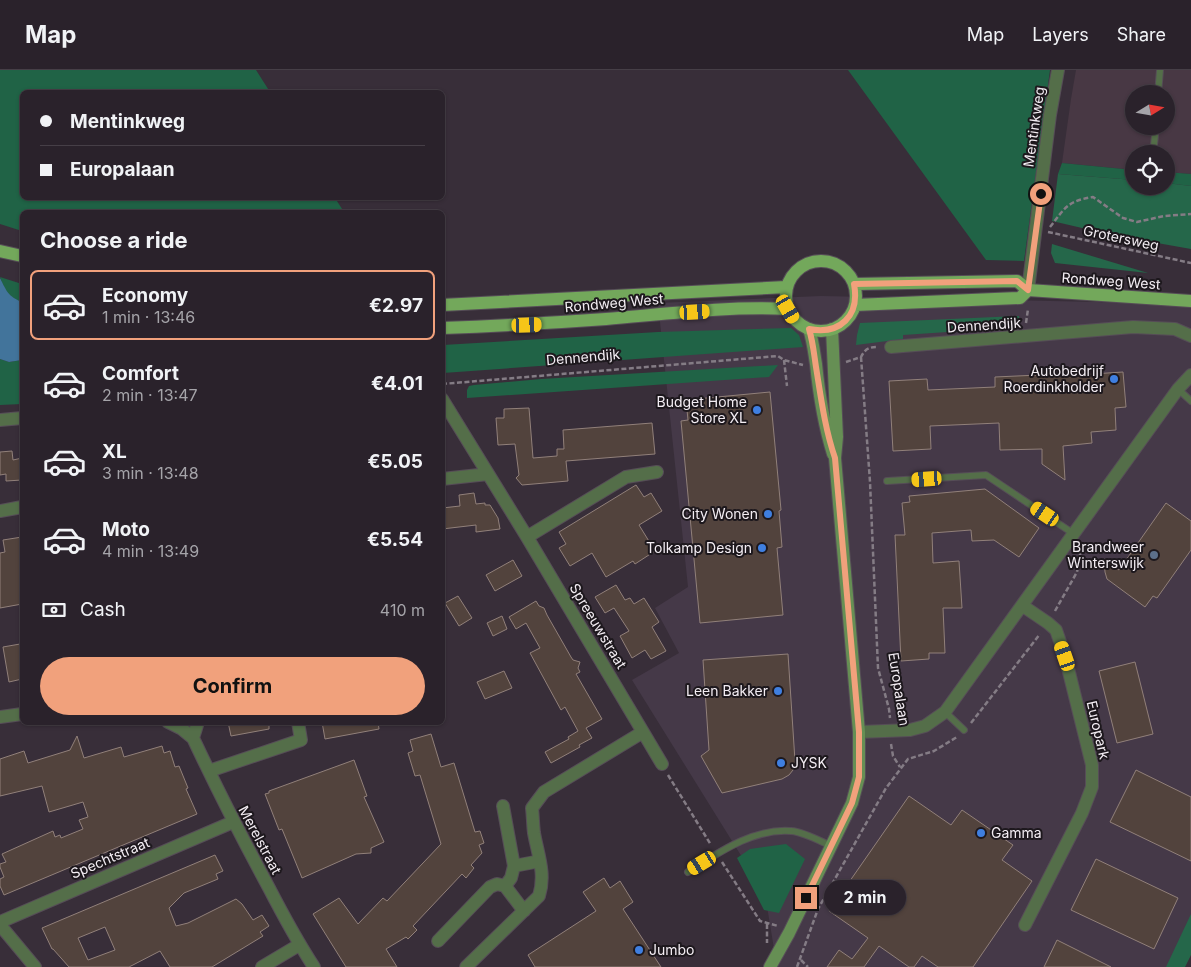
<!DOCTYPE html>
<html lang="en">
<head>
<meta charset="utf-8">
<style>
	body { margin:0; font-family:Inter,sans-serif; background:#362f37; color:#f1f3f6; height:100vh; display:flex; flex-direction:column; font-size:19px; white-space:nowrap }
	* { box-sizing:border-box; margin:0 }
	p { font-size:16px; color:#a5a4a9 }
	.icon { flex:none; width:28px; height:28px; fill:none; stroke:currentColor; stroke-width:2; stroke-linecap:round; stroke-linejoin:round }
	.map { position:relative; flex:1; overflow:hidden }
	.details { position:absolute; left:20px; top:140px; width:425px; height:515px; display:flex; flex-direction:column; background:#2a222b; border-radius:8px; box-shadow:0 1px 4px #0004,0 0 0 1px #463f47 }
	.details>* { flex:none }
	.hud { position:absolute; left:20px; top:20px; width:425px; height:110px; border-radius:8px; box-shadow:0 1px 4px #0004,0 0 0 1px #463f47; display:grid; align-content:center; height:110px; padding:0 20px; background:#2a222b }
	.needle { width:32px; rotate:79deg }
	.fabs { position:absolute; left:1125px; top:15px; display:grid; gap:10px }
	.fabs a { display:grid; place-items:center; width:50px; height:50px; border-radius:50%; background:#2a222b; box-shadow:0 1px 4px #0004,0 0 0 1px #463f47; font-size:25px }
	.end { position:absolute; width:22px; height:22px; margin:-11px; border:6px solid #f1a17c; background:#111; box-shadow:0 0 0 2px #111 }
	.from { border-radius:50% }
	.bubble { position:absolute; height:35px; border-radius:18px; background:#2a222b; box-shadow:0 1px 4px #0004,0 0 0 1px #463f47; font-size:16px; font-weight:700; line-height:35px; text-align:center }
	.car { position:absolute; width:15px; height:30px; margin:-15px -8px; border-radius:6px; box-shadow:0 0 4px 1px #0007; background:linear-gradient(#f5c518 24%,#345 0 40%,#f5c518 0 76%,#345 0 86%,#f5c518 0) }
	.hud b { display:flex; align-items:center; gap:18px; height:48px; font-size:19px }
	.hud b+b { border-top:1px solid #463f47 }
	.hud i { width:12px; height:12px; background:#f1f3f6 }
	ul { padding:0; list-style:none }
	li { display:flex; align-items:center; gap:15px; height:70px; margin:0 10px 8px; padding:0 10px; border:2px solid transparent; border-radius:8px }
	li div { flex:1 }
	li b { display:block; font-size:19px }
	li em { font-style:normal; font-weight:700 }
	li.selected { border-color:#f1a17c }
	li>.icon { width:45px; height:45px; stroke-width:1.5 }
	h2 { padding:0 20px; font-size:22px; line-height:60px }
	.pay { display:flex; align-items:center; gap:12px; height:55px; padding:0 20px; font-size:19px }
	.pay p { margin-inline-start:auto }
	.button { display:flex; gap:10px; margin-top:auto; padding:10px 20px }
	.button a { flex:1; height:58px; border-radius:30px; background:#f1a17c; color:#111; font-size:20px; font-weight:700; line-height:58px; text-align:center }
	header { display:flex; align-items:center; gap:30px; box-sizing:border-box; height:70px; padding:0 25px; background:#2a222b; border-bottom:1px solid #463f47 }
	header strong { font-size:24px }
	nav { display:flex; gap:28px; margin-inline-start:auto; font-size:18px }
	.map>svg:first-child { display:block }
	.commercial { fill:#453948 }
	.industrial { fill:#483844; fill-rule:evenodd }
	.green { fill:#206346 }
	.forest { fill:#25674a }
	.water { fill:#42749b }
	.building { fill:#52433d; stroke:#91807a; fill-rule:evenodd }
	.lines { fill:none; stroke-linecap:round; stroke-linejoin:round }
	.lane-casing { stroke:#564d57; stroke-width:8 }
	.street-casing { stroke:#564d57; stroke-width:14 }
	.secondary-casing { stroke:#564d57; stroke-width:14 }
	.primary-casing { stroke:#564d57; stroke-width:14 }
	.path { stroke:#847c85; stroke-width:2.5; stroke-dasharray:5 2.5; stroke-linecap:butt }
	.lane { stroke:#546e49; stroke-width:6 }
	.street { stroke:#546e49; stroke-width:12 }
	.secondary { stroke:#668f54; stroke-width:12 }
	.primary { stroke:#73a85b; stroke-width:12 }
	.route { stroke:#f1a17c; stroke-width:6 }
	.shop-dot { fill:#3f7fe0; stroke:#1d181d; stroke-width:2 }
	.service-dot { fill:#5c6f8a; stroke:#1d181d; stroke-width:2 }
	.labels { text-anchor:middle; stroke-width:4; stroke-linejoin:round; paint-order:stroke }
	.street-label { font-size:14px; fill:#f3edf3; stroke:#1d181d }
	.poi-label { font-size:14px; fill:#f3edf3; stroke:#1d181d; text-anchor:end }
</style>
</head>
<body>
<header>
<strong>Map</strong>
<nav><a>Map</a><a>Layers</a><a>Share</a></nav>
</header>
<div class="map">
<svg width="1191" height="897" viewBox="0 0 1191 897">
	<rect width="100%" height="100%" fill="#382e39"/>
	<!-- commercial -->
	<path class="commercial" d="M821,226L1191,234V865L1174,897H777L765,824L632,610L679,583L655,538L688,517L658,233Z"/>
	<!-- industrial -->
	<path class="industrial" d="M1076,0H1191V104L1166,102V84H1134V100L1062,93L1071,29ZM1134,24H1166V56H1134Z"/>
	<!-- green -->
	<path class="green" d="M0,0H256L270,22H22V128H335L344,142H22V161L0,154Z
		M848,0H1050L1024,191L986,190Z
		M1062,93L1134,100V110L1058,104Z
		M1166,102L1191,104V116L1166,113Z
		M0,207L22,214V232C8,227 5,221 0,207Z
		M791,258L799,265L803,277L443,303V275L658,262Z
		M0,289L9,292L22,290V334L0,335Z
		M778,295L769,307L467,328V320L469,316L474,315L541,309Z
		M786,774L805,789L779,843L764,840L737,788L750,779Z"/>
	<!-- forest -->
	<path class="forest" d="M1058,104L1134,110V116H1166V113L1191,116V179L1112,165L1052,151Z
		M1052,174L1148,203L1055,193L1051,183Z
		M1019,246L1020,257L903,265V269L856,275L857,265L860,253Z
		M1191,844V885L1185,897H1166Z"/>
	<!-- water -->
	<path class="water" d="M0,208C7,222 8,226 22,232V290L9,292L0,289Z"/>
	<!-- building -->
	<path class="building" d="M1123,302L1126,337L1115,338L1116,360L1091,362L1092,373L1063,376L1065,410L1042,394V379L1000,380L999,353L930,356L931,379L893,381L889,311L927,309L928,320L995,317V307L1061,304V306Z
		M770,322L781,440L779,441L782,477L777,478L783,545L700,553L681,351L688,350L686,330Z
		M529,338L533,388L557,386V379H564L563,360L652,353L655,384L566,391L568,411L522,415L516,408L519,405L515,374L498,375L496,348H504V339Z
		M12,381L13,390L22,388V410L6,411V404L0,405V382Z
		M636,415L644,427L651,423L662,441L639,455L655,481L635,494L633,491L606,507L592,483L570,496L559,478L566,474L559,462Z
		M985,419L1039,458L1019,487L994,470L972,471L971,460L932,463L933,493L959,491L962,538H943L945,583H929V589L901,591L895,465H905L902,433L910,432L909,426Z
		M474,423L476,434L485,433V435H490L498,448L500,459L476,462V455L442,459V438L460,436L459,425Z
		M1166,433L1191,451V480L1157,528L1153,526L1145,537L1107,509L1105,502L1104,489L1119,500Z
		M22,467V534L0,538V483L5,482L3,470Z
		M513,490L522,506L495,521L486,505Z
		M616,515L625,530L630,528L634,534L644,528L659,552L652,557L666,581L651,589L645,580L632,588L620,566L629,561L614,538L605,543L595,527Z
		M458,526L472,548L459,556L445,533Z
		M536,531L539,536L544,538L547,545L571,587L573,590L580,592L578,598L580,602L576,604L602,649L586,658L592,668L579,675L580,677L551,693L545,682L569,669L568,667L578,661L565,637L561,640L530,583L540,578L526,553L516,559L509,547Z
		M502,546L507,559L493,566L487,553Z
		M20,574L22,585V609L9,612L3,577Z
		M788,584L795,691L793,700L789,705L782,709L722,723L701,686L709,680L703,590Z
		M1135,592L1153,664L1117,673L1099,601Z
		M504,601L512,618L485,629L477,612Z
		M228,652H269V659L231,666Z
		M322,652H378L379,659L325,669Z
		M431,664L441,697L454,693L475,762L480,761L484,773L479,775L482,783L471,795L474,798L466,808L462,804L413,856L417,860L408,869L406,867L386,879L397,897H346L313,844L339,828L358,854L383,828L387,831L441,774L420,705L415,706L408,683L413,681L410,670Z
		M77,666L84,688L121,677L124,687L162,676L164,683L170,681L175,697L179,696L188,718L186,719L197,744L4,825L0,816V809L4,807L0,797V794L6,792L2,784L53,761L55,767L60,765L61,768L83,759L79,750L88,747L83,732L49,742L42,716L0,726V689L24,681L28,693L70,680Z
		M354,690L367,726L364,727L384,772L371,778V783L356,784L302,808L282,759L279,760L265,724L269,723V721Z
		M1136,700L1191,727V791L1110,752Z
		M909,726L951,755L962,740L1013,775L1002,790L1032,811L973,897H938L922,886L914,897H909L879,876L864,897H827L839,880L852,889L868,868L829,841Z
		M215,785L223,801L216,804L218,809L184,823L169,838L176,856L188,853L236,829L242,834L253,850L262,845L269,856L260,862L263,866L212,897H170L160,881L129,897H69L53,879H52L42,858ZM105,857L115,880L88,890L78,868Z
		M1096,789L1178,828L1154,879L1071,840Z
		M604,808L610,818L620,811L633,832L623,839L661,897H535L528,885L596,841L583,822Z
		M1057,870L1111,897H1044Z"/>
	<g class="lines">
		<defs>
			<path id="lane" d="M1158,24L1160,0
				M1153,84L1156,56
				M1178,319L1191,331
				M887,411L986,405L1074,464
				M945,642L964,660
				M688,802C718,783 753,758 791,761C804,762 818,770 831,776"/>
			<path id="street" d="M1028,220L1050,45L1058,0
				M891,277L1133,257L1175,259L1191,266
				M442,329L527,467L643,662L544,722L532,738C533,747 533,755 534,763C538,785 546,804 539,826L466,897
				M0,350L22,348
				M442,409L488,404
				M0,441L22,437
				M527,467L626,407L657,402
				M1023,536L1048,553L1056,560L1065,586L1092,695V717L1082,743L1025,855
				M0,647L22,644
				M168,652L182,659L193,668
				M198,652L193,668C217,719 242,768 269,818C283,845 297,871 314,897
				M643,662L662,694
				M859,662L910,660L925,656L945,642L1178,319L1191,305
				M209,701L301,670L298,652
				M514,796L540,791
				M505,816L524,841
				M0,852L233,752
				M0,855L35,897
				M438,871L490,817L497,814L505,816L511,808L514,796L503,736
				M262,897L299,875"/>
			<path id="secondary" d="M809,259C813,271 814,282 816,294C819,324 824,355 833,384
				M770,897L789,863L852,733L859,707V662L835,388L837,367L832,259"/>
			<path id="primary" d="M0,181L22,186
				M786 226a35 35 0 1 1 70 0a35 35 0 1 1-70 0Z
				M854,214L1017,211L1028,220L1191,231
				M442,235L786,217
				M855,235L1020,228L1028,220
				M442,258C497,256 551,253 606,249C666,244 727,236 788,239"/>
		</defs>
		<!-- lane casing -->
		<use href="#lane" class="lane-casing"/>
		<!-- street casing -->
		<use href="#street" class="street-casing"/>
		<!-- secondary casing -->
		<use href="#secondary" class="secondary-casing"/>
		<!-- primary casing -->
		<use href="#primary" class="primary-casing"/>
		<!-- path -->
		<path class="path" d="M1050,157C1065,138 1067,131 1093,127L1123,148L1137,152L1164,146L1191,144
			M1048,162L1191,193
			M1026,253L1028,239
			M861,287L870,412L878,598L889,639L890,648
			M784,290L787,316
			M846,292L861,287C865,279 869,277 877,277
			M442,314L778,286L784,290L803,295
			M1055,541L1077,502L1081,479
			M971,653L1040,564
			M891,674L893,686L900,697
			M668,705L711,775
			M722,792L760,851L778,856
			M767,854V873
			M801,890L808,897
			M797,897L818,839L886,718L908,689L934,681L957,667"/>
		<!-- lane -->
		<use href="#lane" class="lane"/>
		<!-- street -->
		<use href="#street" class="street"/>
		<!-- secondary -->
		<use href="#secondary" class="secondary"/>
		<!-- primary -->
		<use href="#primary" class="primary"/>
	</g>
	<g class="lines">
		<!-- route -->
		<path class="route" d="M806,828L852,733L859,707V662L835,388C825,359 821,328 816,297C814,284 813,272 809,259C840,265 860,246 854,214L1017,211L1028,220L1041,124"/>
	</g>
	<!-- markers -->
	<g class="shop-dot">
		<circle cx="1114" cy="309" r="5"/>
		<circle cx="757" cy="340" r="5"/>
		<circle cx="768" cy="444" r="5"/>
		<circle cx="762" cy="478" r="5"/>
		<circle cx="778" cy="621" r="5"/>
		<circle cx="781" cy="693" r="5"/>
		<circle cx="981" cy="763" r="5"/>
		<circle cx="639" cy="880" r="5"/>
	</g>
	<circle class="service-dot" cx="1154" cy="485" r="5"/>
	<g class="labels">
		<!-- street labels -->
		<g class="street-label">
			<text transform="translate(1034 57) rotate(-82)" y="5">Mentinkweg</text>
			<text transform="translate(1121 168) rotate(12)" y="5">Grotersweg</text>
			<text transform="translate(1111 211) rotate(4)" y="5">Rondweg West</text>
			<text transform="translate(614 233) rotate(-5)" y="5">Rondweg West</text>
			<text transform="translate(984 255) rotate(-4)" y="5">Dennendijk</text>
			<text transform="translate(583 287) rotate(-5)" y="5">Dennendijk</text>
			<text transform="translate(598 556) rotate(59)" y="5">Spreeuwstraat</text>
			<text transform="translate(899 619) rotate(81)" y="5">Europalaan</text>
			<text transform="translate(1098 660) rotate(77)" y="5">Europark</text>
			<text transform="translate(260 770) rotate(62)" y="5">Merelstraat</text>
			<text transform="translate(110 788) rotate(-23)" y="5">Spechtstraat</text>
		</g>
		<!-- poi labels -->
		<g class="poi-label">
			<text x="1104" y="306">Autobedrijf<tspan x="1104" dy="16">Roerdinkholder</tspan></text>
			<text x="747" y="337">Budget Home<tspan x="747" dy="16">Store XL</tspan></text>
			<text x="758" y="449">City Wonen</text>
			<text x="1144" y="482">Brandweer<tspan x="1144" dy="16">Winterswijk</tspan></text>
			<text x="752" y="483">Tolkamp Design</text>
			<text x="768" y="626">Leen Bakker</text>
			<text x="791" y="698" text-anchor="start">JYSK</text>
			<text x="991" y="768" text-anchor="start">Gamma</text>
			<text x="649" y="885" text-anchor="start">Jumbo</text>
		</g>
	</g>
</svg>
<div class="fabs">
<a><svg class="needle" viewBox="-14 -14 28 28"><path d="M0-13l5 13h-10z" fill="#e53935"/><path d="M0 13l5-13h-10z" fill="#a5a4a9"/></svg></a>
<a><svg class="icon" aria-label="locate" viewBox="0 0 24 24"><circle cx="12" cy="12" r="6"/><path d="M12 2v4M12 18v4M2 12h4M18 12h4"/></svg></a>
</div>
<i class="end from" style="left:1041px;top:124px"></i>
<i class="end" style="left:806px;top:828px"></i>
<div class="bubble" style="left:824px;top:810px;width:82px">2 min</div>
<i class="car" style="left:788px;top:239px;rotate:150deg"></i>
<i class="car" style="left:695px;top:242px;rotate:87deg"></i>
<i class="car" style="left:527px;top:255px;rotate:88deg"></i>
<i class="car" style="left:927px;top:409px;rotate:266deg"></i>
<i class="car" style="left:1045px;top:444px;rotate:304deg"></i>
<i class="car" style="left:1065px;top:586px;rotate:341deg"></i>
<i class="car" style="left:702px;top:793px;rotate:239deg"></i>
<div class="hud">
<b><i class="from"></i>Mentinkweg</b>
<b><i></i>Europalaan</b>
</div>
<section class="details">
<h2>Choose a ride</h2>
<ul>
<li class="selected"><svg class="icon" aria-label="car" viewBox="0 0 24 24"><path d="M5 17H2v-5l4-1 3-4h7l3 4 3 1v5h-3M9 17h6M6 11h13"/><circle cx="7" cy="17" r="2"/><circle cx="17" cy="17" r="2"/></svg><div><b>Economy</b><p>1 min · 13:46</p></div><em>€2.97</em></li>
<li><svg class="icon" aria-label="car" viewBox="0 0 24 24"><path d="M5 17H2v-5l4-1 3-4h7l3 4 3 1v5h-3M9 17h6M6 11h13"/><circle cx="7" cy="17" r="2"/><circle cx="17" cy="17" r="2"/></svg><div><b>Comfort</b><p>2 min · 13:47</p></div><em>€4.01</em></li>
<li><svg class="icon" aria-label="car" viewBox="0 0 24 24"><path d="M5 17H2v-5l4-1 3-4h7l3 4 3 1v5h-3M9 17h6M6 11h13"/><circle cx="7" cy="17" r="2"/><circle cx="17" cy="17" r="2"/></svg><div><b>XL</b><p>3 min · 13:48</p></div><em>€5.05</em></li>
<li><svg class="icon" aria-label="car" viewBox="0 0 24 24"><path d="M5 17H2v-5l4-1 3-4h7l3 4 3 1v5h-3M9 17h6M6 11h13"/><circle cx="7" cy="17" r="2"/><circle cx="17" cy="17" r="2"/></svg><div><b>Moto</b><p>4 min · 13:49</p></div><em>€5.54</em></li>
</ul>
<div class="pay"><svg class="icon" aria-label="cash" viewBox="0 0 24 24"><path d="M3 7h18v10H3z"/><circle cx="12" cy="12" r="2"/></svg>Cash<p>410 m</p></div>
<div class="button"><a>Confirm</a></div>
</section>
</div>
</body>
</html>
